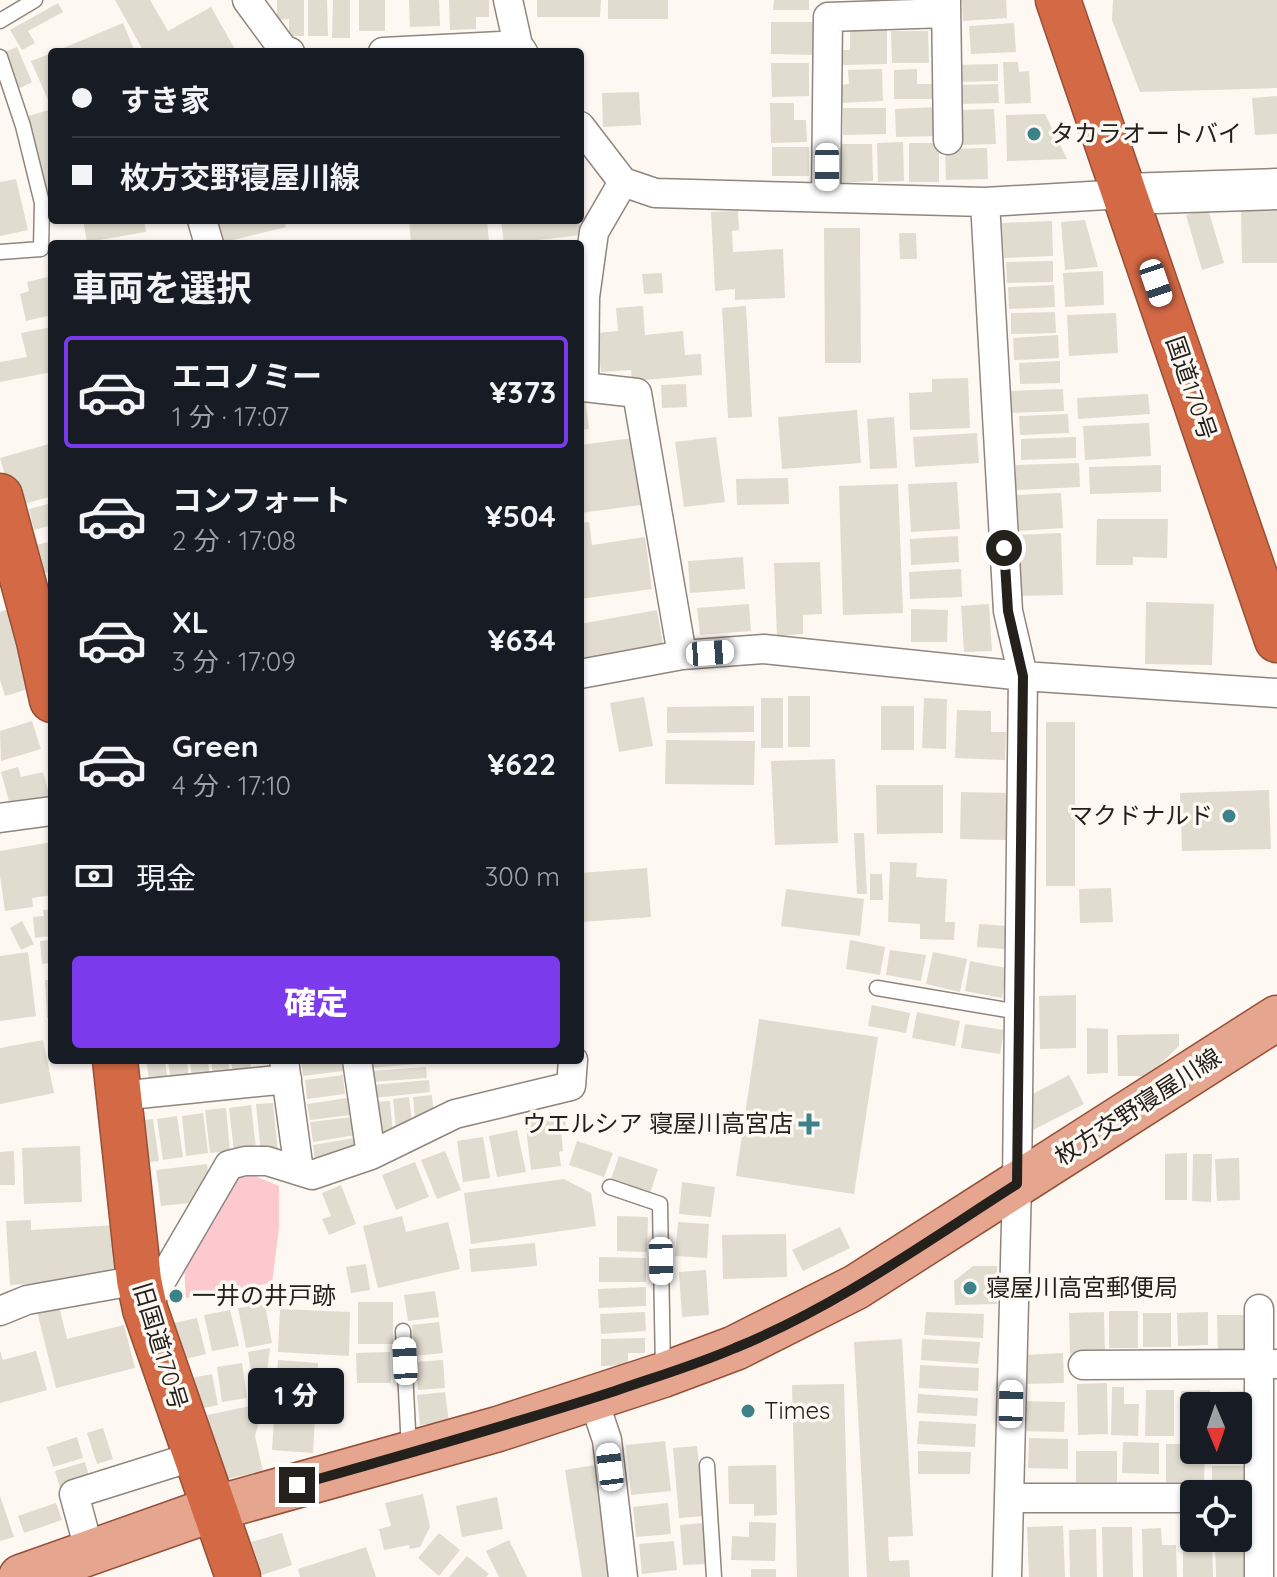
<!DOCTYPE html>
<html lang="ja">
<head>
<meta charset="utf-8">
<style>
	body { margin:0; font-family:Quicksand,"Noto Sans JP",sans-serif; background:#20242c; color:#f1f3f6; height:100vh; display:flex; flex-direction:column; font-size:30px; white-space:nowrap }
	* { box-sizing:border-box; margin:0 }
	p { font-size:26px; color:#9ea1a6 }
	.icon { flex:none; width:44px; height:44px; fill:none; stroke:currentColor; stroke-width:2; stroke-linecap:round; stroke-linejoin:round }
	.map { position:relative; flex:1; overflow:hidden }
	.panel { position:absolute; left:48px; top:240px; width:536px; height:824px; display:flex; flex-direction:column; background:#171b24; border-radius:8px; box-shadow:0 2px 6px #0004 }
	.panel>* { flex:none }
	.hud { position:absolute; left:48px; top:48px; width:536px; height:176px; border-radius:8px; box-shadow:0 2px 6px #0004; display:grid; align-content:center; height:176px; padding:0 24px; background:#171b24 }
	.needle { width:52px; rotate:178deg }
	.tools { position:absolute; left:1180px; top:1392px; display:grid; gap:16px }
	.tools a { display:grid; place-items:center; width:72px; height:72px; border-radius:8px; background:#171b24; box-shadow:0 2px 6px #0004; font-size:40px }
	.end { position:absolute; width:36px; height:36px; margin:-18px; border:10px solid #24211d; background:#fff; box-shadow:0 0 0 4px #fff }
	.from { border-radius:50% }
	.bubble { position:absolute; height:56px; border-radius:8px; background:#171b24; box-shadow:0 2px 6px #0004; font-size:26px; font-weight:800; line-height:56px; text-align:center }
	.car { position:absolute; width:24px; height:48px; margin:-24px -12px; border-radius:10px; box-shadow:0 0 6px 2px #0007; background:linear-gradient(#fff 24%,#345 0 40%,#fff 0 76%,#345 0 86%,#fff 0) }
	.hud b { display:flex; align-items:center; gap:28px; height:76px; font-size:30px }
	.hud b+b { border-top:2px solid #363941 }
	.hud i { width:20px; height:20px; background:#f1f3f6 }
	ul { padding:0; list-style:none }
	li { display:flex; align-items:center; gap:24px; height:112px; margin:0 16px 12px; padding:0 8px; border:4px solid transparent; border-radius:8px }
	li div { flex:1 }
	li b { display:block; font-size:30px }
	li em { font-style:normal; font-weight:800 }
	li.active { border-color:#7c3aed }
	li>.icon { width:72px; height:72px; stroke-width:1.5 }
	h2 { padding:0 24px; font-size:36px; line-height:96px }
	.pay { display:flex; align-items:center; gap:20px; height:88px; padding:0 24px; font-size:30px }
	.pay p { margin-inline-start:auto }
	.button { display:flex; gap:16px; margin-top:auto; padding:16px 24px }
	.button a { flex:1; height:92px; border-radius:8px; background:#7c3aed; color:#fff; font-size:32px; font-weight:800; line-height:92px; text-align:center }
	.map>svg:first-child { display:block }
	.green { fill:#fcc9ce }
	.building { fill:#e0dcd0 }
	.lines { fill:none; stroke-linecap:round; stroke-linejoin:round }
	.lane-casing { stroke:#8f867d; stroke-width:17 }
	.street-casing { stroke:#8f867d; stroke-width:31 }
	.secondary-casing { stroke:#8f867d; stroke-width:43 }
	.primary-casing { stroke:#965037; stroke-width:47 }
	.highway-casing { stroke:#965037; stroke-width:47 }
	.lane { stroke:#fff; stroke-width:14 }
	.street { stroke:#fff; stroke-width:28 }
	.secondary { stroke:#fff; stroke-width:40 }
	.primary { stroke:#e5a58f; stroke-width:44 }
	.highway { stroke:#d46945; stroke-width:44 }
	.route { stroke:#24211d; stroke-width:10 }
	.poi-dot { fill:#3b8389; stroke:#fef8f2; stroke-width:3 }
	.labels { text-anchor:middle; stroke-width:7; stroke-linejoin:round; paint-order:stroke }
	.poi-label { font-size:24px; fill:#24211d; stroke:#fef8f2; text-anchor:start }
	.street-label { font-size:24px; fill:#24211d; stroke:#fef8f2 }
</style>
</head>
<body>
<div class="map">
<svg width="1277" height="1577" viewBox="0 0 1277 1577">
	<rect width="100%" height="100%" fill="#fef8f2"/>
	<!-- green -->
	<path class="green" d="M252,1175L279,1186V1229L272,1283L186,1298L184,1266L236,1178Z"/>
	<!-- building -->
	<path class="building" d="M115,0H150L168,31L211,7L236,51L144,52Z
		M277,0H304V36H289V19L277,20Z
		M308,0H327L328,36H308Z
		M333,0H350V38H332Z
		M359,0H385V31H359Z
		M409,0H439L440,26L410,27Z
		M449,0H489V17H476V29L450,30Z
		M537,0H601L600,17H537Z
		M608,0H668V19H608Z
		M774,0H809V10H773Z
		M962,0H1006L1007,18L963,21Z
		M1113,0H1277V88L1140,92L1112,20Z
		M58,3L63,12L28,31L35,43L22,50L10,30Z
		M771,22H815V55L771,54Z
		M123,23L135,52H54Z
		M1014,23L1016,52L971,54L969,26Z
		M887,30V64L842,65V50H850V31Z
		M891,31H928L929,63H892Z
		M17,47L32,82L18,89L2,53Z
		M52,53V208L48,209L22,118L52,109L31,61Z
		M1003,62H1018L1019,72L1029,71L1031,103L1005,104Z
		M771,63H809V96L772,97Z
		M998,64V81L956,82V65Z
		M882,69L883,101L840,103L839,85L849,84L848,70Z
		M917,69V84H932V99H894V70Z
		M998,84L999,103L958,104L957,85Z
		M639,92L641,125L603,127L602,93Z
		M1277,96V134L1255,135L1252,98Z
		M770,103H794V120H806L807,142L771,143Z
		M936,107L937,136L896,137L895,109Z
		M843,108H886V134L843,135Z
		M994,109L996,144L959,145L958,110Z
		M1045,114L1067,159L1007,161L1006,115Z
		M903,142L904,181L878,182L877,143Z
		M909,143H939V182H909Z
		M841,144H872L873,181L842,183Z
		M772,147H809V176H772Z
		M987,148L988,179L946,180L945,149Z
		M16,179L28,230L0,236V182Z
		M1277,208V263H1242L1241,209Z
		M1208,209L1224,263L1202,270L1186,215Z
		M738,211L739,230L732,231L733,252L783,249L785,298L735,300V289L715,291L711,212Z
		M83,220H144L146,232L87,242Z
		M209,220H284L286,227L229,241L230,244H214Z
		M409,220H487L489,242L465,244H411Z
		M501,220H579L581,235L504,244Z
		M1085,220L1098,267L1065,270L1061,222Z
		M1052,221L1053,256L1004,258L1002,223Z
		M824,228H860L861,363H825Z
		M899,233H916L917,259H900Z
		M1053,261V282L1007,283L1006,262Z
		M1103,271L1104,305L1065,307L1063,273Z
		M662,273L663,293L644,294L642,274Z
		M52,276V315L26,321L20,294L29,291L27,282Z
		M1054,285L1055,307L1009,309L1008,287Z
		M643,306L645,335L683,331L685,355L701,354L702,375L632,381L631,370L601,372L597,333L618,331L616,308Z
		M746,306L752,417L728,418L722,308Z
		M1055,312L1056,333L1011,334V313Z
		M1116,313L1118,353L1069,356L1067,315Z
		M52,327V372L0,382V362L27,357L21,333Z
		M1058,335L1059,358L1014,360L1013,338Z
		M1060,361V383L1020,384L1019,363Z
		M968,378L970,428L910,430L909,393L932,392V379Z
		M686,384L687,407L662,408L661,385Z
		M1063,389L1064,411L1011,413L1010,391Z
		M1148,394L1150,414L1078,419L1077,398Z
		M585,397L589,429L580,430V398Z
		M857,410L861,463L782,469L778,417Z
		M1068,414L1069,433L1020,435L1019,416Z
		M894,417L897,468L870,469L867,419Z
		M1149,423L1151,456L1085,460L1083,426Z
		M977,433L979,463L915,467L913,437Z
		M716,437L725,502L684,507L675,442Z
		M1076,437V458L1021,460V439Z
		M633,438L641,505L580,513V445Z
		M52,443V496L14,507L0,458Z
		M1079,463L1080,487L1016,490V465Z
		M1161,465V492L1090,494L1089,467Z
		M788,478L789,504L737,505L736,479Z
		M957,482L960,529L911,532L908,484Z
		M898,484L903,613L843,615L839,486Z
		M1061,493L1063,528L1019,531L1017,495Z
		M52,503V525L34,530L29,509Z
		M1097,519H1168L1167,558L1133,557V565H1096Z
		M589,522L592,545L645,537L652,589L580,599V523Z
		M1061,533L1063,595L1015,596L1013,535Z
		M958,536L959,562L911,565L910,539Z
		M49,542L52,556V571L29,577L22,548Z
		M743,557L745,589L690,593L688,561Z
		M820,562L822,614L803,615V634L777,636L774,563Z
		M961,569L962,597L910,599L909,572Z
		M1146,602L1214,604L1212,665L1145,664Z
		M749,604L751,631L700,635L697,608Z
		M989,604L992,651L964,652L961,606Z
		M8,609L32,688L5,696L0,680V612Z
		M911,609L948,610L947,642H911Z
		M657,610L664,650L583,664L580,647V624Z
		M788,696H810V747H788Z
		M644,697L653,746L619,752L610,703Z
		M761,698H783V748H761Z
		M924,698L947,699L946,749L922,748Z
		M754,706V732L667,733V707Z
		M881,706H914V750H881Z
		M957,710L991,711V732H1006L1005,760L955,758Z
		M32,721L41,749L1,761L0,731Z
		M1046,722H1075V886H1046Z
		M666,740L755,741L754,785L665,784Z
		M835,759L838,843L775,845L771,761Z
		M18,767L21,777L43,772L50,798L11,809L1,772Z
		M876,785H943V833L877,834Z
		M1269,790L1271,849L1182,851L1180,793Z
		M961,792L1008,793L1006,840L960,839Z
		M854,833H864L867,894H857Z
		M52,842V895L32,898L33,907L5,911L0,876V851Z
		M890,862L917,863L916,877L947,879L945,922H955L954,940L920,939V924L888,922Z
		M647,868L651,917L582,922L580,873Z
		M870,874H882L883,900H870Z
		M1111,888L1113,922L1080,923L1079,889Z
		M786,889L864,899L860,936L781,926Z
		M52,909V936L35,938L33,917L44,916L43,910Z
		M22,921L34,944L21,950L10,928Z
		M979,924L1007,926L1005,949L977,947Z
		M52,940V963L42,964L40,941Z
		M850,940L885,947L880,975L846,969Z
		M890,950L926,955L921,981L886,975Z
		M28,952L36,1016L0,1021V956Z
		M933,952L967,959L960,992L926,984Z
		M970,961L1007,968L1002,998L965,991Z
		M45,980H52V1018H47Z
		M1076,995V1048L1040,1049L1039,996Z
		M872,1005L910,1013L906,1033L868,1026Z
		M917,1012L960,1021L955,1046L912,1038Z
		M759,1019L878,1037L854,1194L736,1176Z
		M965,1024L1004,1030L1000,1054L961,1048Z
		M1087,1028L1108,1029V1073L1087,1074Z
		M1179,1034V1046L1148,1076H1118L1117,1035Z
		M43,1040L54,1093L0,1104V1048Z
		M146,1060H165L168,1083L150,1085Z
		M168,1060H187L189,1081L171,1083Z
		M190,1060H208L210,1078L192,1080Z
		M211,1060H228L230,1076L213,1078Z
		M231,1060H250L252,1073L233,1075Z
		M301,1060H341L343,1071L303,1076Z
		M371,1060H427V1063L371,1068Z
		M426,1067L427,1078L372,1082L371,1071Z
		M343,1075L345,1094L307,1099L305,1080Z
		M1069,1075L1084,1104L1031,1131L1027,1097Z
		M429,1080L430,1092L374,1098L372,1085Z
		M432,1095L434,1119L415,1120L413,1097Z
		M409,1097L413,1128L396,1129L393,1099Z
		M347,1098L350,1115L310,1120L307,1104Z
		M390,1101L393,1135L377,1136L374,1102Z
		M273,1103L278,1152L261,1154L256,1104Z
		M251,1105L256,1148L234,1151L229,1108Z
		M226,1108L230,1151L210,1153L205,1110Z
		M203,1113L208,1153L186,1156L182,1116Z
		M564,1115L567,1131L561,1132L563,1151L559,1152L561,1166L531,1170L525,1120Z
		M177,1116L183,1157L163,1160L157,1119Z
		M353,1117L355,1135L313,1142L310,1122Z
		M153,1119L159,1161L142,1163L136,1121Z
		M517,1130L526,1172L497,1177L489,1136Z
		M483,1137L490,1178L463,1182L457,1141Z
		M355,1138L358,1153L315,1160L313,1145Z
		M577,1141L613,1153L604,1177L569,1165Z
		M80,1146L82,1202L24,1204L22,1148Z
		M14,1151L15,1185H0V1152Z
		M445,1151L461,1190L437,1199L421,1160Z
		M1187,1153V1200H1165V1154Z
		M1193,1154H1212L1211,1202L1192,1201Z
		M619,1156L658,1169L650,1193L611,1179Z
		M1239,1158L1240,1200L1217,1201L1215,1159Z
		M415,1162L429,1197L396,1210L382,1175Z
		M207,1164L210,1185L199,1202L161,1206L156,1170Z
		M564,1179L591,1193L596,1226L471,1244L464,1193Z
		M682,1182L715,1187L711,1217L679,1214Z
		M341,1185L356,1224L329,1235L322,1219L331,1216L322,1193Z
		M402,1216L406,1232L448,1222L460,1269L378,1288L363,1226Z
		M617,1216L648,1217L647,1252L617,1251Z
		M31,1220V1230L118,1225L122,1278L10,1285L6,1221Z
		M678,1222L709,1224L707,1258L675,1256Z
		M840,1227L850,1248L803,1271L792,1250Z
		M786,1234L787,1277L723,1279L722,1235Z
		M535,1243L537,1266L471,1272L469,1249Z
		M599,1257L646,1258V1282H599Z
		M366,1264L370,1290L351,1293L346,1267Z
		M973,1266H997V1304L955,1305L954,1281Z
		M706,1270L709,1315L682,1317L679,1272Z
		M646,1287V1306L599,1308L598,1289Z
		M435,1291L439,1317L408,1321L404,1295Z
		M358,1302H393V1344H358Z
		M265,1304L272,1343L246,1348L238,1308Z
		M59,1306L67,1339L124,1325L135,1368L56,1388L37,1311Z
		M280,1309L350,1312L349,1356L278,1352Z
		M230,1310L239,1346L212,1351L204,1315Z
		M1109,1311H1138V1348H1109Z
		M645,1312L646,1331L601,1334L600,1314Z
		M926,1312L984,1314L983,1338L924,1335Z
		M1104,1312L1105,1353L1070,1354L1069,1313Z
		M1208,1312V1345L1178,1346L1177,1313Z
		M1143,1313H1171V1347H1143Z
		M1217,1315H1247L1248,1352L1218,1353Z
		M197,1318L206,1354L178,1361L170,1324Z
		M439,1322L443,1353L415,1356L412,1325Z
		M645,1338V1353H628V1365L601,1366V1339Z
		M902,1339L913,1536L888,1537L889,1561L909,1560L910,1577H867L854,1342Z
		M922,1339L980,1342L978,1364L921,1360Z
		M270,1348L264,1396L255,1398L248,1352Z
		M0,1351L3,1360L36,1351L47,1390L0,1403Z
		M390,1352L391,1383H357L356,1353Z
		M1063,1353L1064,1383L1025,1384L1023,1355Z
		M278,1360L318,1363L313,1453L272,1450Z
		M443,1360L445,1388L418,1390L416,1362Z
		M242,1363L247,1398L222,1402L217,1367Z
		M920,1365L979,1368L978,1391L919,1388Z
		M212,1374L218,1405L194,1410L187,1379Z
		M1107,1383L1108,1434L1078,1435L1077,1384Z
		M844,1384L849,1577H797L792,1385Z
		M1112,1387H1124V1404H1139L1138,1436L1111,1435Z
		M1146,1390H1174V1436H1145Z
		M1210,1390L1211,1406H1194V1435H1182L1181,1391Z
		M1250,1391L1251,1434H1238V1406H1218V1392Z
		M445,1392L449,1422L420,1425L417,1395Z
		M918,1394L978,1398L977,1416L917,1413Z
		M1021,1401L1065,1402L1064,1432L1021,1431Z
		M264,1403L255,1436L263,1471L217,1481L203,1416Z
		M919,1421L976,1424L975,1447L917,1444Z
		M103,1428L113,1459L97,1464L87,1433Z
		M77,1437L83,1458L53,1467L47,1447Z
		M1029,1438L1068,1439V1469L1028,1468Z
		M1238,1440H1251V1462L1212,1463V1450H1238Z
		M665,1441L671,1491L631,1495L626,1445Z
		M1123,1442L1159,1443V1474L1122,1473Z
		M1166,1444H1194V1450H1205L1204,1483L1166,1482Z
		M697,1446L704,1516L679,1518L673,1448Z
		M918,1451L971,1452L970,1474H918Z
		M1076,1451H1117V1482H1076Z
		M85,1462L90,1479L60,1488L55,1471Z
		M595,1465L612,1577H582L565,1470Z
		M776,1465L777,1515L754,1516V1504H729L728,1466Z
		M1212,1466H1249L1250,1486L1212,1487Z
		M423,1494L430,1527L420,1547L410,1549L409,1545L384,1550L379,1529L391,1526L385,1503Z
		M0,1496L14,1537L0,1541Z
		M497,1497L503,1529L462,1537L456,1506Z
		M56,1503L62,1520L24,1533L18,1516Z
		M668,1503L671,1534L636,1537L633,1507Z
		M749,1522L776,1523L775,1561L731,1560L732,1536L749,1537Z
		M703,1523L707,1564L683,1565L680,1525Z
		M1063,1526L1065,1577H1029L1027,1527Z
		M1102,1527H1132L1133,1577H1103Z
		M1238,1527H1244L1245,1577H1216L1215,1538H1238Z
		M1161,1528L1162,1545H1176L1177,1577H1143L1142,1529Z
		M1096,1529L1097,1577H1070L1069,1530Z
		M1183,1530H1194V1538H1212L1213,1577H1183Z
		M282,1533L292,1565L262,1575L251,1542Z
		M439,1533L460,1550L439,1576L418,1558Z
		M509,1540L527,1577H499L486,1551Z
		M674,1541L677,1570L642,1574L639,1544Z
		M366,1547L376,1577H300L298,1569Z
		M467,1556L489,1574L486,1577H449Z
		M751,1569H776V1577H751Z"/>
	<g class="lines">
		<defs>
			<path id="lane" d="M0,21L35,0
				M0,57L23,126L42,203L41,249L0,252
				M877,988L1019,1012
				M610,1187L660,1204L663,1371
				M403,1331L409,1450
				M707,1465L714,1577"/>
			<path id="street" d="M247,0L283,49L290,52
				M508,0L518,45L523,52
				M946,0L948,140
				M383,52L518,45
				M580,126L623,182L655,193L985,202L1125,194
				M826,197L828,17L946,13
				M985,202L1008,611L1023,676L1017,1184L1007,1577
				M202,220L209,244
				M580,387H584L585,297L594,232L623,182
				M584,387L637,393L682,655
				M580,674L682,655L764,649L1023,676L1277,693
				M0,818L52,811
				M284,1060L299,1171
				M357,1060L371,1155
				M119,1096L287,1079
				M145,1309L229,1165L245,1161H267L312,1175L371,1155L455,1114L571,1086L573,1060
				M1259,1309V1577
				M0,1311L27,1300L139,1280
				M1083,1365L1276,1364
				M593,1398L607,1440L623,1577
				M1009,1498H1194
				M90,1553L74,1494L195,1456"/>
			<path id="secondary" d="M1125,194L1277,189"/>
			<path id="primary" d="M21,1577L213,1509L498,1429L663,1375L735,1348L856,1287L1277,1018"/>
			<path id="highway" d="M1058,0L1277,640
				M0,496L39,641L52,700
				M115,1060L139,1280L145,1309L238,1577"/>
		</defs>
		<!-- lane casing -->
		<use href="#lane" class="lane-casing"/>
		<!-- street casing -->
		<use href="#street" class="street-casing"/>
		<!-- secondary casing -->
		<use href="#secondary" class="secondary-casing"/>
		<!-- primary casing -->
		<use href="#primary" class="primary-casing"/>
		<!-- highway casing -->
		<use href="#highway" class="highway-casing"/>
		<!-- lane -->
		<use href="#lane" class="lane"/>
		<!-- street -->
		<use href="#street" class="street"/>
		<!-- secondary -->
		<use href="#secondary" class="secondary"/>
		<!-- primary -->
		<use href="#primary" class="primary"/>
		<!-- highway -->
		<use href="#highway" class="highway"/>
	</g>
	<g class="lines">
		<!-- route -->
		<path class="route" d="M297,1485C403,1455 510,1425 615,1391C655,1377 696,1365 735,1348C836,1307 926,1242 1017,1184L1023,676L1008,611L1004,548"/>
	</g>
	<!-- markers -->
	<g class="poi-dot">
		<circle cx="1034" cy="134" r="8"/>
		<circle cx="1229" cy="816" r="8"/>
		<path d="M805 1112h8v8h8v8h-8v8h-8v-8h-8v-8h8z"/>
		<circle cx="970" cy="1288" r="8"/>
		<circle cx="176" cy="1296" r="8"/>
		<circle cx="748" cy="1411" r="8"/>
	</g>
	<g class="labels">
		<!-- poi labels -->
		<g class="poi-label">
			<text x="1050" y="142">タカラオートバイ</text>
			<text x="1213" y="824" text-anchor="end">マクドナルド</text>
			<text x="793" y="1132" text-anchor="end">ウエルシア 寝屋川高宮店</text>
			<text x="986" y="1296">寝屋川高宮郵便局</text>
			<text x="192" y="1304">一井の井戸跡</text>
			<text x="764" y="1419">Times</text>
		</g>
		<!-- street labels -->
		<g class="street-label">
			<text transform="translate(1191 388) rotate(71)" y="8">国道170号</text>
			<text transform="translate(1138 1107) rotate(-33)" y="8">枚方交野寝屋川線</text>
			<text transform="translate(160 1346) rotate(73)" y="8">旧国道170号</text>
		</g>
	</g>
</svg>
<div class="tools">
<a><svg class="needle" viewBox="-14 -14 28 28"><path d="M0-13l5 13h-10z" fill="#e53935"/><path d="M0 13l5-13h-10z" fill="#9ea1a6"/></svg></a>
<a><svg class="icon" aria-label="locate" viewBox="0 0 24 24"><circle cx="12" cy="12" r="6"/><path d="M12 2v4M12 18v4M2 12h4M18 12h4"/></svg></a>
</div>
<i class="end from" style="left:1004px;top:548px"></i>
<i class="end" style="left:297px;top:1485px"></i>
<div class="bubble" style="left:248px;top:1368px;width:96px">1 分</div>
<i class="car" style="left:827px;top:167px;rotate:180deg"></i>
<i class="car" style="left:1156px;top:283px;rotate:161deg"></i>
<i class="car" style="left:710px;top:653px;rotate:86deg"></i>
<i class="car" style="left:661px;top:1261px;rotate:179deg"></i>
<i class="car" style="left:405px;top:1361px;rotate:357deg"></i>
<i class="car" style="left:1011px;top:1404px;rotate:1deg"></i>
<i class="car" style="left:610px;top:1467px;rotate:353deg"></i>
<div class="hud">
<b><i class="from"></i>すき家</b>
<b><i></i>枚方交野寝屋川線</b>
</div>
<section class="panel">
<h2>車両を選択</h2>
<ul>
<li class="active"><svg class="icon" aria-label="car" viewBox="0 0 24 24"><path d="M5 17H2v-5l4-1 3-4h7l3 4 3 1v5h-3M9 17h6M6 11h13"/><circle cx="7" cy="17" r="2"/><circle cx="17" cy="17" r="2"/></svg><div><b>エコノミー</b><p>1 分 · 17:07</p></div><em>¥373</em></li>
<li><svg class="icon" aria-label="car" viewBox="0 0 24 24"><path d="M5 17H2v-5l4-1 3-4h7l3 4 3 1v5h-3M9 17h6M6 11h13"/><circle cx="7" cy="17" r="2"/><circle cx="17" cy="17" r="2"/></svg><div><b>コンフォート</b><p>2 分 · 17:08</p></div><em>¥504</em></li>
<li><svg class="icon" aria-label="car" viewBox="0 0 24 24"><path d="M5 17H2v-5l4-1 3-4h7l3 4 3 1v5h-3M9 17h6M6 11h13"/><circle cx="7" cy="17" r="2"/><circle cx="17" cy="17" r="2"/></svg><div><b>XL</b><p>3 分 · 17:09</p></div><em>¥634</em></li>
<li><svg class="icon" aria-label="car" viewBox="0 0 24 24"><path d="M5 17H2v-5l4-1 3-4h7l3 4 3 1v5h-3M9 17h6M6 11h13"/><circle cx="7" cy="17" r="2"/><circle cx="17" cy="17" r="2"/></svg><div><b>Green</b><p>4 分 · 17:10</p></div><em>¥622</em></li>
</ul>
<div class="pay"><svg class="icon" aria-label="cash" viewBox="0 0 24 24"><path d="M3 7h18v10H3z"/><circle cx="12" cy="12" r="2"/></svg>現金<p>300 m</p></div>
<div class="button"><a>確定</a></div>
</section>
</div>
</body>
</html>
